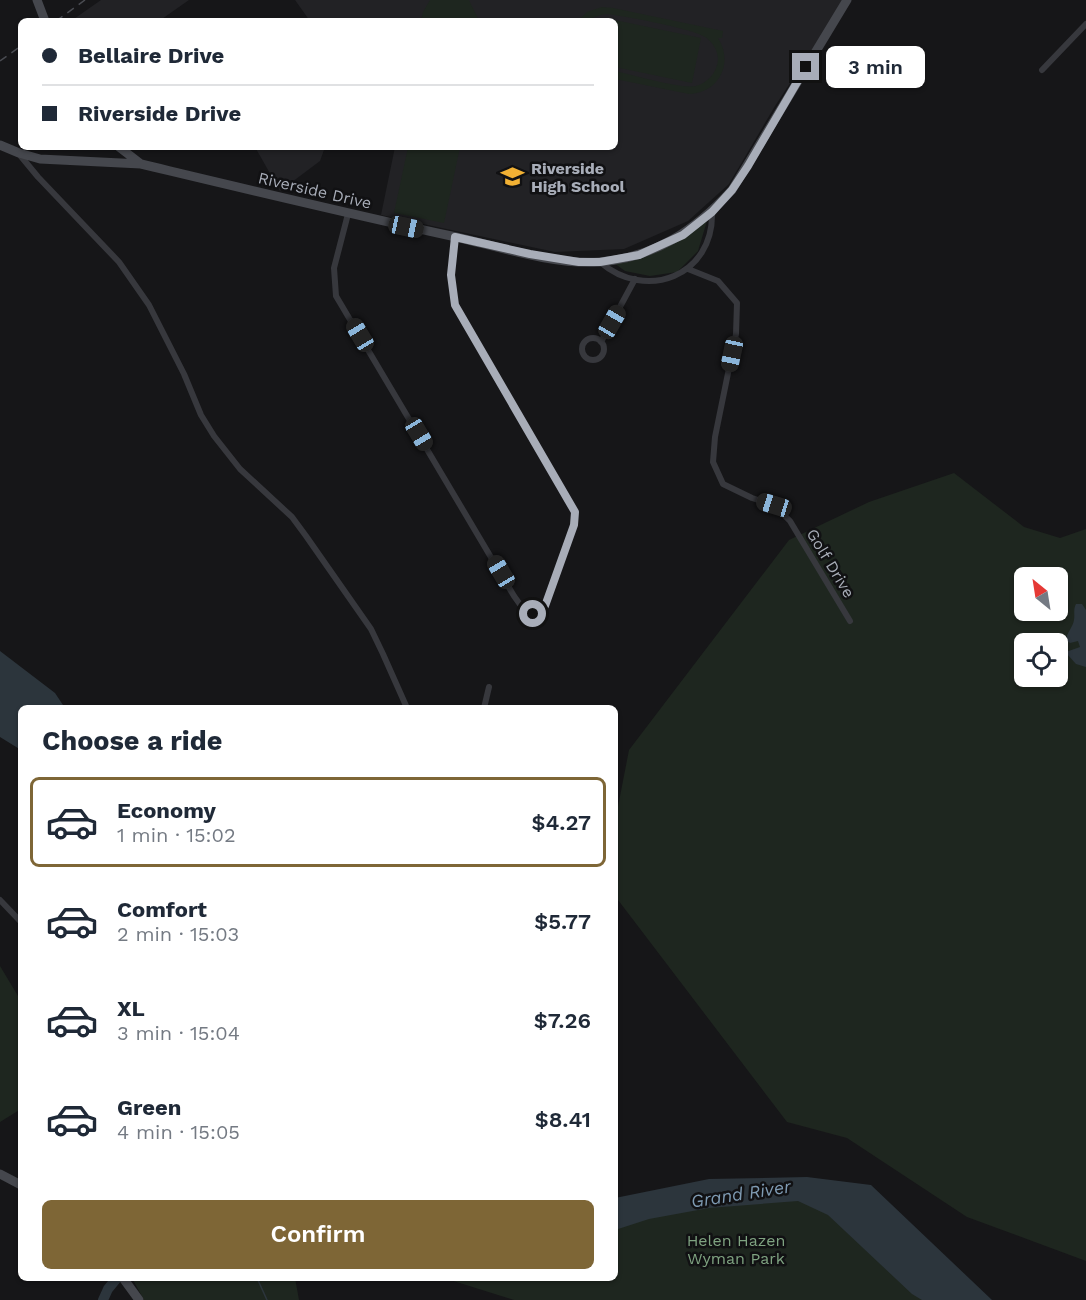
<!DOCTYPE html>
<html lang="en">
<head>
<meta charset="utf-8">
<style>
	body { margin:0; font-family:"Work Sans",sans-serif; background:#f6f6f7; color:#1f2937; height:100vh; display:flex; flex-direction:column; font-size:22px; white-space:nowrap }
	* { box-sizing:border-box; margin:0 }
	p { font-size:20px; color:#747a83 }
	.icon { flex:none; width:33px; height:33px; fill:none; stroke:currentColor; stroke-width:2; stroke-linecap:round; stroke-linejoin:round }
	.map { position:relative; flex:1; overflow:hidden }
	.panel { position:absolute; left:18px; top:705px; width:600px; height:576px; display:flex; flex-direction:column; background:#fff; border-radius:9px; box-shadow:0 2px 4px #0004 }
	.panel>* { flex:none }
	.hud { position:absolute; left:18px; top:18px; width:600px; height:132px; border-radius:9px; box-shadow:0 2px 4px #0004; display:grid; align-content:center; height:132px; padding:0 24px; background:#fff }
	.needle { width:39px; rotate:330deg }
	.fabs { position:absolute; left:1014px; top:567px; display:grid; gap:12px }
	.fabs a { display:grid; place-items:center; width:54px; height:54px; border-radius:9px; background:#fff; box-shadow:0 2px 4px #0004; font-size:30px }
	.end { position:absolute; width:27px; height:27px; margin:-14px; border:8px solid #a8adb8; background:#111; box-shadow:0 0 0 3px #111 }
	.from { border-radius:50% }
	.bubble { position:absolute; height:42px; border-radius:9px; background:#fff; box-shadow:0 2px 4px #0004; font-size:20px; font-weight:600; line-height:42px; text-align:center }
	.car { position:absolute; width:18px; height:36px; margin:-18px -9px; border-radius:8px; box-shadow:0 0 4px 2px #0007; background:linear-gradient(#222 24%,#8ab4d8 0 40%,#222 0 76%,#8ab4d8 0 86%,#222 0) }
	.hud b { display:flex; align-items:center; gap:21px; height:57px; font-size:22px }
	.hud b+b { border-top:2px solid #e0e1e3 }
	.hud i { width:15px; height:15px; background:#1f2937 }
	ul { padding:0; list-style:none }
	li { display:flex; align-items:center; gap:18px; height:90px; margin:0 12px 9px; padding:0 12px; border:3px solid transparent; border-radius:9px }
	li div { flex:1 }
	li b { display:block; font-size:22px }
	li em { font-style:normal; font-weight:600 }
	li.current { border-color:#7e6636 }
	li>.icon { width:54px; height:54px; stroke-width:1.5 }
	h2 { padding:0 24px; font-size:27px; line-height:72px }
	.primary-button { display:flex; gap:12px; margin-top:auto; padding:12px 24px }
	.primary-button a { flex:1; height:69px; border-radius:9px; background:#7e6636; color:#fff; font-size:24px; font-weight:600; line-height:69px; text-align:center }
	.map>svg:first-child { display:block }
	.built { fill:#222225 }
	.green { fill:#1e261f; fill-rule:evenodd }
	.water { fill:#2c353c }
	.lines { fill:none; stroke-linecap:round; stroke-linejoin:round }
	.stream { stroke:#2c353c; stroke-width:1.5 }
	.river { stroke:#2c353c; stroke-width:10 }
	.street { stroke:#37383d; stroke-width:6 }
	.secondary { stroke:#45474d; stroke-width:9 }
	.rail { stroke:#4a4c52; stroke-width:1.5; stroke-dasharray:8 6; stroke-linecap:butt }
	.route { stroke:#a8adb8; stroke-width:8 }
	.labels { text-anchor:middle; stroke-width:5; stroke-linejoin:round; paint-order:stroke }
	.poi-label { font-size:16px; font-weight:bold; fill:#a8adb8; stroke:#111113; text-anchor:start }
	.street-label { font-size:16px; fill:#a8adb8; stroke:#111113 }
	.park-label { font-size:16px; fill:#7fa381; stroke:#111113 }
	.water-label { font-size:18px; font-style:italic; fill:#7f9bb3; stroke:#111113 }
</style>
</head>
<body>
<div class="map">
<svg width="1086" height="1300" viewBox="0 0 1086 1300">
	<rect width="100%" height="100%" fill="#161618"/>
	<!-- built -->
	<path class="built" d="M101,0H189L159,21H71Z
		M295,0H845L775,106L729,184L688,221L624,249L555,252L381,215L395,147H615V21H310Z
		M255,147H325L320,161L280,191Z"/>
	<!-- green -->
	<path class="green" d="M430,0H469L479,21H421L423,12Z
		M602,7L613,8L723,31L722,38H718C734,63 719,93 689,94L615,79V71C634,75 679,89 696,86C708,83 717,72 718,60C718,51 713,42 705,37C694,29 624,16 607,14C596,15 589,21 578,21L587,12Z
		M605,18L701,38L692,83L615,67V21H604Z
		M408,147H460L444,223L394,213Z
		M707,221L698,251L677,272L650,276L625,271L614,263L664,249Z
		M954,473L1024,527L1060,538L1086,529V1261L967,1217L847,1138L787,1122L615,896V822L629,750L789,540L869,502ZM1024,578H1058V610H1024ZM1024,644H1058V676H1024Z
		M0,966L21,1001V1109L0,1122Z
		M809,1198L958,1300H514L444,1278H615V1211Z
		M132,1278H295L299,1300H144Z"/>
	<!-- water -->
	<path class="water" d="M1076,604H1082L1086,610V667L1076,664L1067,654L1063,653L1080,647L1078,641L1070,643L1066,640C1067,632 1073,627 1074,620C1075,613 1073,610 1076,604Z
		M0,651L55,693L65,708H21V750L0,737Z
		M807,1177L871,1185L992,1300H922L912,1294L828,1215L798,1201L709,1208L649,1219L615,1230V1198L709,1179Z"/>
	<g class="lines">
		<!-- stream -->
		<path class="stream" d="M257,1278L267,1300"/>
		<!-- river -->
		<path class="river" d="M103,1300L108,1289L117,1278"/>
		<!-- street -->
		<path class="street" d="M1042,70L1086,24
			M19,154L38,177L119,262L149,305L184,374L201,415L214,436L240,469L292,517L306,536L371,629L383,654L407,708
			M348,214L334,268L336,296L514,596L524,610L533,614L545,606L574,525L575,512L455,305L451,275L455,237
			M600,262C646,302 714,276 712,212
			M688,269L718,281L737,303L736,334L715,437L713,462L723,484L752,498L774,505L790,521L850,621
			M582 349a11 11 0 1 1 22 0a11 11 0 1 1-22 0Z
			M601,342L635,279
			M484,708L489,687
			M0,900L21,922"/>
		<!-- secondary -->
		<path class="secondary" d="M37,0L45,21
			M0,145L19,153L40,159L141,164
			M119,147L141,164C246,189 350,214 456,237C499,247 555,265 599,262C655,258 695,230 732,190L847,0
			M0,1174L21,1185
			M123,1278L139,1300"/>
		<!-- rail -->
		<path class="rail" d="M56,21L85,0
			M0,61L21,46"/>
	</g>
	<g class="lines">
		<!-- route -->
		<path class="route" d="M533,614L545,606L574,525L575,512L455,305L451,275L455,237L530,254L579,262H600L639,255L683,235L712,212L732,190L748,166L806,67"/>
	</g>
	<!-- icons -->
	<defs>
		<symbol id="school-bare" viewBox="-9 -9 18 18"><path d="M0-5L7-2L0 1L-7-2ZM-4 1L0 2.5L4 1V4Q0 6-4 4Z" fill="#f2b134" stroke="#111113" stroke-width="2.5" paint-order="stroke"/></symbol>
	</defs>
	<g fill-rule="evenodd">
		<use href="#school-bare" x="496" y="160" width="33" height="33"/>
	</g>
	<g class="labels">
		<!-- poi labels -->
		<g class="poi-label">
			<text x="531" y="174">Riverside<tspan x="531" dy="18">High School</tspan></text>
		</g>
		<!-- street labels -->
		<g class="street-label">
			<text transform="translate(315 190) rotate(13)" y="6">Riverside Drive</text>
			<text transform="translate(831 563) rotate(59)" y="6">Golf Drive</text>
		</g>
		<!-- park labels -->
		<g class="park-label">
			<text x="736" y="1246">Helen Hazen<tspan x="736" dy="18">Wyman Park</tspan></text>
		</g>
		<!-- water labels -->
		<g class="water-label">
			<text transform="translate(741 1194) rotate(-9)" y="6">Grand River</text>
		</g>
	</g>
</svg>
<div class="fabs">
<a><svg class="needle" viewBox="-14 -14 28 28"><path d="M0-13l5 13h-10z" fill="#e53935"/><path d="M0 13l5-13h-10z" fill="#747a83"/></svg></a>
<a><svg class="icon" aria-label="locate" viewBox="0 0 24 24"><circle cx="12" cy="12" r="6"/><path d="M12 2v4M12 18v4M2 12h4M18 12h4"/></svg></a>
</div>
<i class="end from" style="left:533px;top:614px"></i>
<i class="end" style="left:806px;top:67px"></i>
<div class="bubble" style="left:826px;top:46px;width:99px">3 min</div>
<i class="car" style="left:406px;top:227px;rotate:102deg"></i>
<i class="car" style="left:612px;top:322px;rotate:30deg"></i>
<i class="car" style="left:360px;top:335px;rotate:329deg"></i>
<i class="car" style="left:732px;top:354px;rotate:192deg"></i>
<i class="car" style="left:419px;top:434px;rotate:149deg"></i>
<i class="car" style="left:774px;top:505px;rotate:287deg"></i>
<i class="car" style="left:501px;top:572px;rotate:329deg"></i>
<div class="hud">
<b><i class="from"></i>Bellaire Drive</b>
<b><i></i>Riverside Drive</b>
</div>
<section class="panel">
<h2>Choose a ride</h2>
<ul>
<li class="current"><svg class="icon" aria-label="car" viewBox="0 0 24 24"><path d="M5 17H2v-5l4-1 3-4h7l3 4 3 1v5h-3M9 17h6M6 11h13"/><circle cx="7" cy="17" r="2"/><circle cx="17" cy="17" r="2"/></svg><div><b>Economy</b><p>1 min · 15:02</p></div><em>$4.27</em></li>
<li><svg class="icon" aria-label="car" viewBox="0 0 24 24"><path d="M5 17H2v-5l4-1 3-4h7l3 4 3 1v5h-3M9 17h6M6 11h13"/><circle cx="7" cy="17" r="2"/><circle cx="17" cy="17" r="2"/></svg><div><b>Comfort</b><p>2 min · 15:03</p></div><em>$5.77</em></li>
<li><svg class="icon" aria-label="car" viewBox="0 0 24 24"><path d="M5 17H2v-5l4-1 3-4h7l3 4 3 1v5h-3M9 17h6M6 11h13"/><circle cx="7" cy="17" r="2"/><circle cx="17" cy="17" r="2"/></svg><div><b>XL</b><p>3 min · 15:04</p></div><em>$7.26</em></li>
<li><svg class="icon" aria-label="car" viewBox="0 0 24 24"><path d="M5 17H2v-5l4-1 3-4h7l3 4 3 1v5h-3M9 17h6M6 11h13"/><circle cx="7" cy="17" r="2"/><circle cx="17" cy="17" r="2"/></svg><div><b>Green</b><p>4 min · 15:05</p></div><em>$8.41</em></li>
</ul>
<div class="primary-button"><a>Confirm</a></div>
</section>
</div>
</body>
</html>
